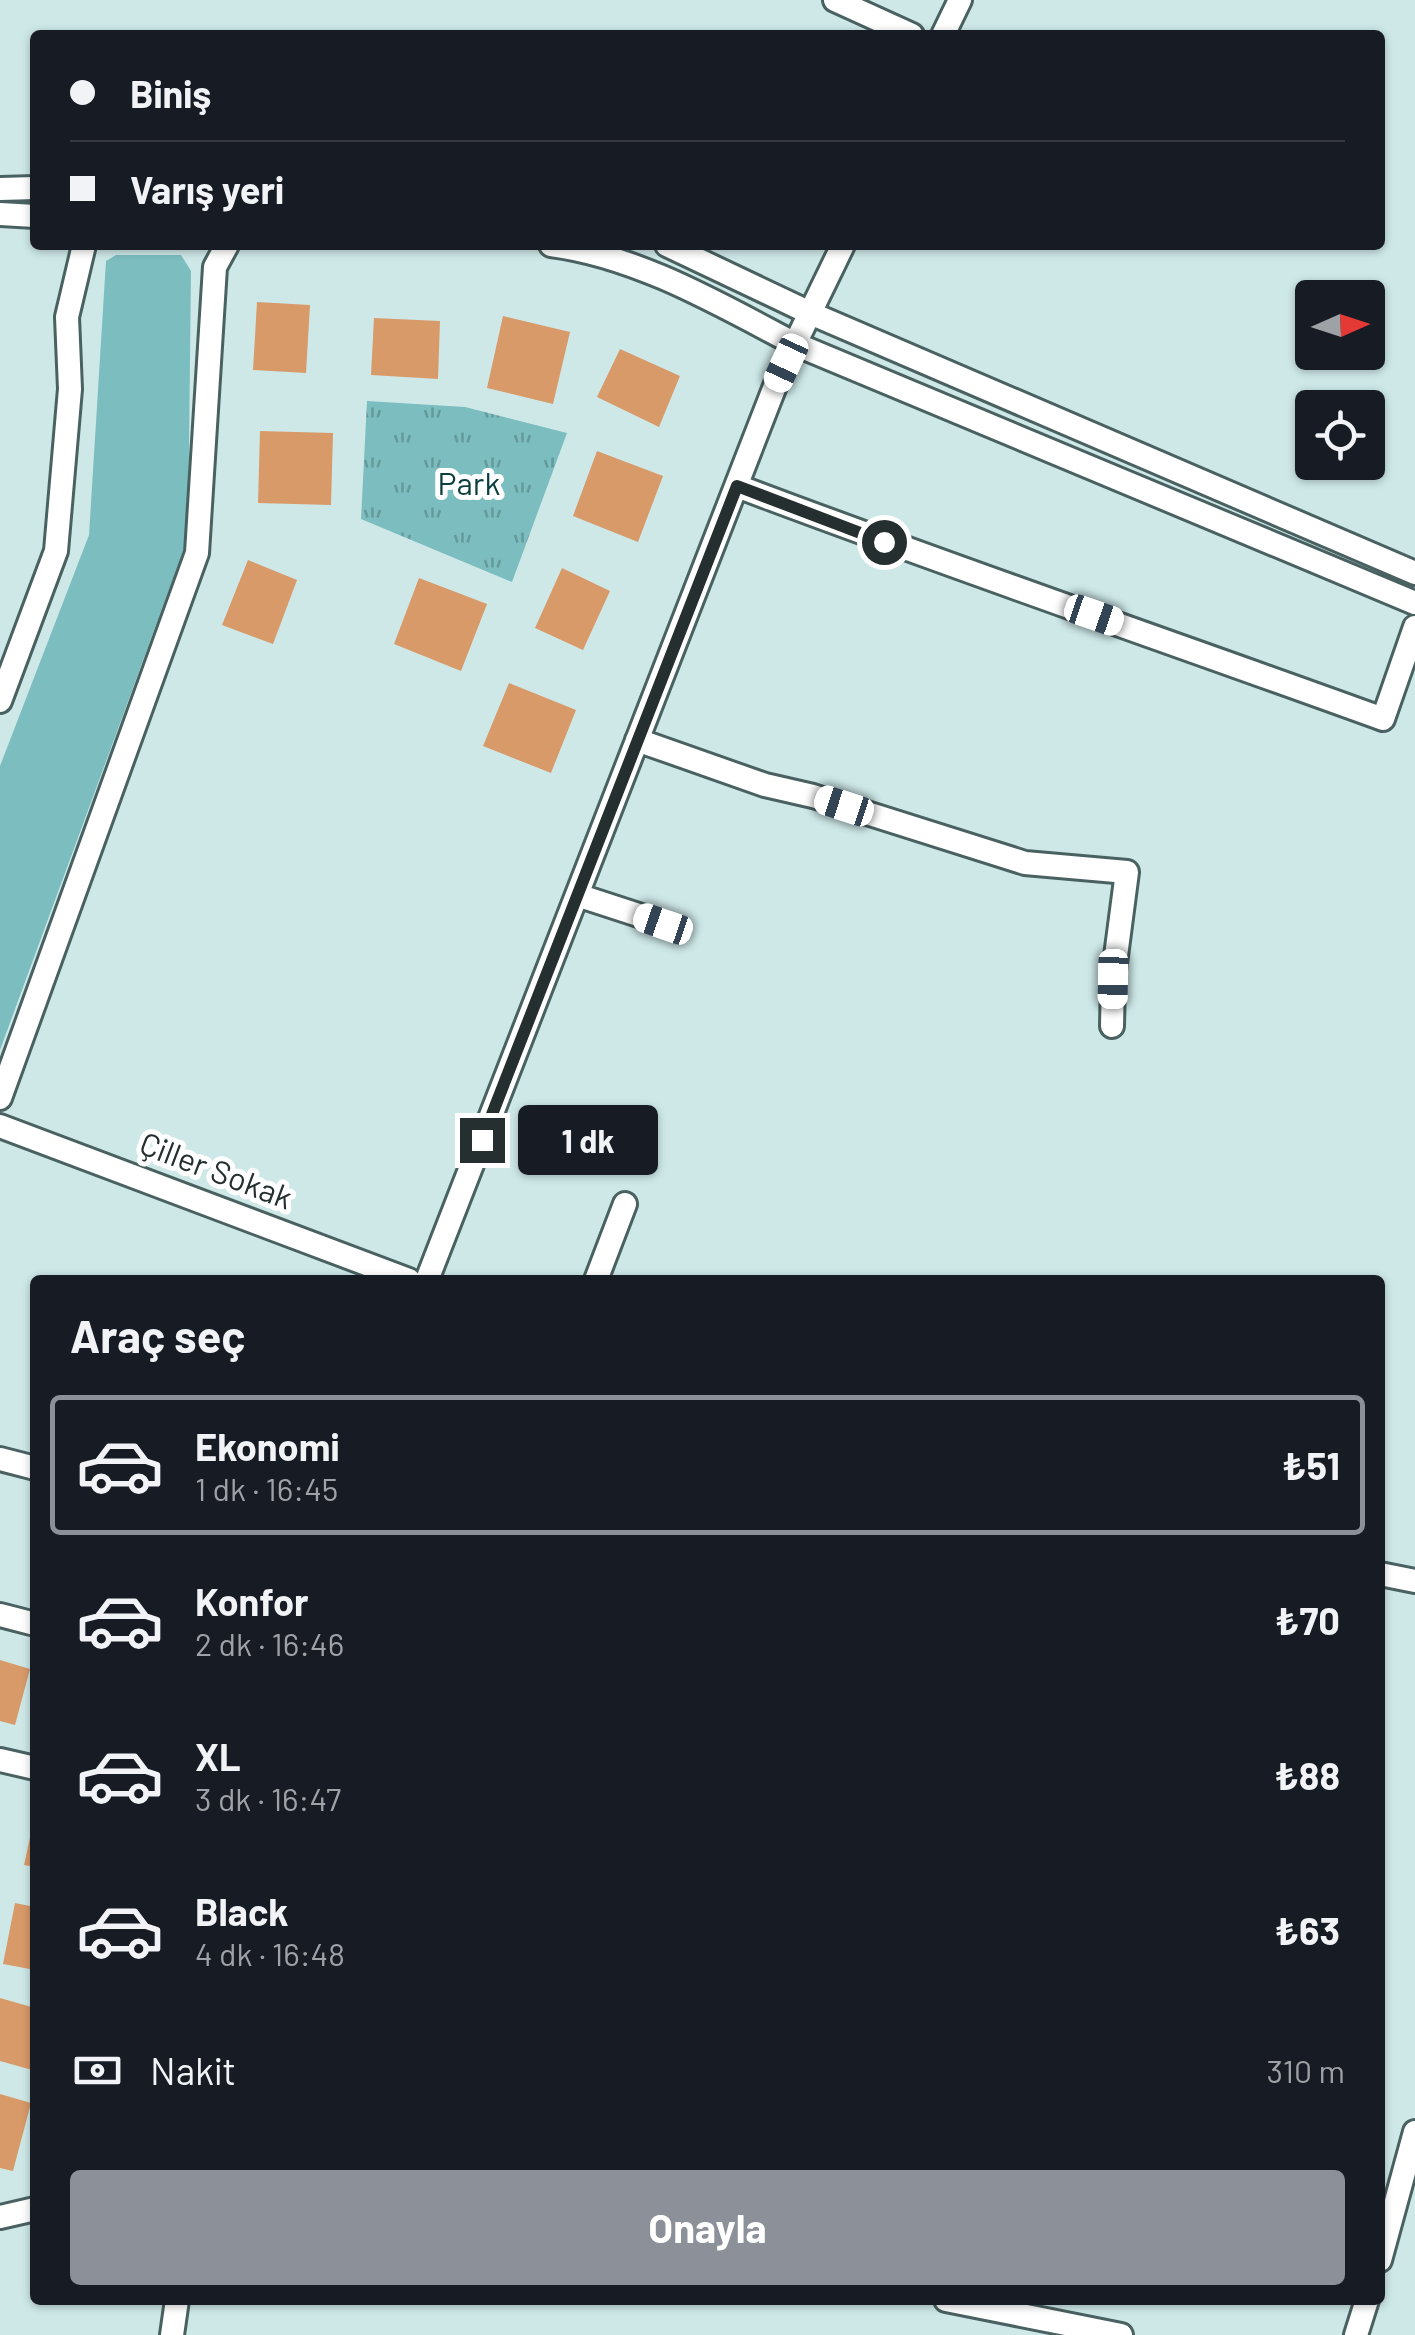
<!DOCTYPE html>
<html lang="tr">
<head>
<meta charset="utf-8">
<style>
	body { margin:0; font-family:Barlow,sans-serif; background:#20242c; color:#f1f3f6; height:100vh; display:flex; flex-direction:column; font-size:38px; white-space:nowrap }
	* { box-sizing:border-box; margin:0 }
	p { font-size:32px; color:#9ea1a6 }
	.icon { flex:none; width:55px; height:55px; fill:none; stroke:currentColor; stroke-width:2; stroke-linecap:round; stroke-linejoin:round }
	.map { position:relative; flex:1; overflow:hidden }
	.details { position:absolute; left:30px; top:1275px; width:1355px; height:1030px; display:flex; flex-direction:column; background:#171b24; border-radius:10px; box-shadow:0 2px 8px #0004 }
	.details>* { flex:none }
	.hud { position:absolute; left:30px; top:30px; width:1355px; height:220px; border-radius:10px; box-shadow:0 2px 8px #0004; display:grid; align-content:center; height:220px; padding:0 40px; background:#171b24 }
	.needle { width:65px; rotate:87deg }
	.tools { position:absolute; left:1295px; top:280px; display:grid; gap:20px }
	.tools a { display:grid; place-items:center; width:90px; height:90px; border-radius:10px; background:#171b24; box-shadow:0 2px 8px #0004; font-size:50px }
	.end { position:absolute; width:45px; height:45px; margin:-22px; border:12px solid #252f2f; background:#fff; box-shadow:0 0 0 5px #fff }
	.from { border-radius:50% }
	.bubble { position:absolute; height:70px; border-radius:10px; background:#171b24; box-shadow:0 2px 8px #0004; font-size:32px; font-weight:700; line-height:70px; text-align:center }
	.car { position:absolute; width:30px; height:60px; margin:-30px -15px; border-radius:12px; box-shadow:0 0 8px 2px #0007; background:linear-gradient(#fff 24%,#345 0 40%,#fff 0 76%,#345 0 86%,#fff 0) }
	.hud b { display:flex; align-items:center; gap:35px; height:95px; font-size:38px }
	.hud b+b { border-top:2px solid #363941 }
	.hud i { width:25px; height:25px; background:#f1f3f6 }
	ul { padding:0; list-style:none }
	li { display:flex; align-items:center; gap:30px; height:140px; margin:0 20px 15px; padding:0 20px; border:5px solid transparent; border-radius:10px }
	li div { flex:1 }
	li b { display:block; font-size:38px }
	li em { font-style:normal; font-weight:700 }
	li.selected { border-color:#8c9099 }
	li>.icon { width:90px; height:90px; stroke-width:1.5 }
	h2 { padding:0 40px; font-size:45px; line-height:120px }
	.pay { display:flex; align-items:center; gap:25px; height:110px; padding:0 40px; font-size:38px }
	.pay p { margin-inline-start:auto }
	.primary-button { display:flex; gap:20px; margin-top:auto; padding:20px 40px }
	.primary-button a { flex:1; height:115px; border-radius:10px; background:#8c9099; color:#fff; font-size:40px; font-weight:700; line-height:115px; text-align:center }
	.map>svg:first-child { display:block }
	.green { fill:#7cbdbf }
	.park { fill:url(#park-tufts) }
	.building { fill:#d89a69 }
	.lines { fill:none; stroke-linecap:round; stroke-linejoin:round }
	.minor-casing { stroke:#4a6161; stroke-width:28 }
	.minor { stroke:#fff; stroke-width:22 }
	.route { stroke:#252f2f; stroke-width:12 }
	.labels { text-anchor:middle; stroke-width:10; stroke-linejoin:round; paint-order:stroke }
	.park-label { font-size:32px; fill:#093d3e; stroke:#fff }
	.street-label { font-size:32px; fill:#252f2f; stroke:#fff }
</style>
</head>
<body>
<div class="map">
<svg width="1415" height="2335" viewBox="0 0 1415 2335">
	<defs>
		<pattern id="park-tufts" width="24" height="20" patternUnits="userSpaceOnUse" patternTransform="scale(2.5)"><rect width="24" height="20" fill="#7cbdbf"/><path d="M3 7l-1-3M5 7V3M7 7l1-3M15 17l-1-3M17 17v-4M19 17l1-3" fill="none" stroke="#659a9c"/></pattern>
	</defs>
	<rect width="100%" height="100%" fill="#cee8e8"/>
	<!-- green -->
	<path class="green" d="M116,255H181L191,271L188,538L0,1050V766L89,535L106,261Z"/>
	<!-- park -->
	<path class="park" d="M367,401L465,407L567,433L512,582L361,519Z"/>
	<!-- building -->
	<path class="building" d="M257,302L310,305L306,373L253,370Z
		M503,316L570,332L553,404L487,388Z
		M374,318L440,321L438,379L371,375Z
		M620,349L680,376L659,427L597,397Z
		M260,431L333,433L331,505L258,503Z
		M597,451L663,476L638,542L573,516Z
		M248,560L297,580L273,644L222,625Z
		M562,568L610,591L583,650L535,628Z
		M419,578L487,604L461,671L394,644Z
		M509,683L576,710L551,773L483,746Z
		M0,1660L30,1669L15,1725L0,1721Z
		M33,1824H35V1867L24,1865Z
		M15,1903L35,1907V1970L3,1964Z
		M0,1998L35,2008L32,2070L0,2061Z
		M0,2094L31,2103L13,2171L0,2168Z"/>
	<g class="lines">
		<defs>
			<path id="minor" d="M835,0L912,35
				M943,35L960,0
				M0,189L35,188
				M0,214L35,216
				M551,245C637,256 719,304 795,344L1415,603
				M667,245L810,313L1415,573
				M737,486C951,567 1168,641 1383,719L1415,627
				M0,701L56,551L70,389L67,317L84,245
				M637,740L765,785L813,796L1025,863L1127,872L1113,979L1112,1026
				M577,895L663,923
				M0,1098L197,553L215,267L227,245
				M0,1126L409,1280
				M427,1280L777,381L843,245
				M596,1280L625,1204
				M0,1459L35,1468
				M1380,1574L1415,1581
				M0,1615L35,1624
				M0,1760L35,1768
				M0,2217L35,2209
				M1380,2260L1415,2132
				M946,2300L1121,2335
				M172,2335L177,2300
				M1356,2335L1367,2300"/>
		</defs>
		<!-- minor casing -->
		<use href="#minor" class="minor-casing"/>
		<!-- minor -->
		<use href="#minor" class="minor"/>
	</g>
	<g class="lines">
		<!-- route -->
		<path class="route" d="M482,1140L737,486L884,542"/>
	</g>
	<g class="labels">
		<!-- park labels -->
		<g class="park-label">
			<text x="469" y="495">Park</text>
		</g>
		<!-- street labels -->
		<g class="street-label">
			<text transform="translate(216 1171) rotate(21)" y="11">Çiller Sokak</text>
		</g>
	</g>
</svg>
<div class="tools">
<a><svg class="needle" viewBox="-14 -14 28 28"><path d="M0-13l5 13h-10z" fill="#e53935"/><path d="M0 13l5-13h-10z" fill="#9ea1a6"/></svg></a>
<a><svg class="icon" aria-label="locate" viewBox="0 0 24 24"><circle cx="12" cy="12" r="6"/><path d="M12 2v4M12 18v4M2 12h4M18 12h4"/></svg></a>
</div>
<i class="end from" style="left:884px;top:542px"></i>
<i class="end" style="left:482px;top:1140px"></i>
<div class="bubble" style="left:518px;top:1105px;width:140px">1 dk</div>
<i class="car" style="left:786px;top:363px;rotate:205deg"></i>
<i class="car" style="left:1094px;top:615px;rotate:109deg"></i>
<i class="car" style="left:844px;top:806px;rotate:288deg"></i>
<i class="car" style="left:663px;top:924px;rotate:289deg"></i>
<i class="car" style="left:1113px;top:979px;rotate:181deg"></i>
<div class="hud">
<b><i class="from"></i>Biniş</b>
<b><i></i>Varış yeri</b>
</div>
<section class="details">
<h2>Araç seç</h2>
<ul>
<li class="selected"><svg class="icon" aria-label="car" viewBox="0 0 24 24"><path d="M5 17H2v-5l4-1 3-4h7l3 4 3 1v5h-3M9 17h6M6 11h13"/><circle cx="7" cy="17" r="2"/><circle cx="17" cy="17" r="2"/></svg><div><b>Ekonomi</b><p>1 dk · 16:45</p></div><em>₺51</em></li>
<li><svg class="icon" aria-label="car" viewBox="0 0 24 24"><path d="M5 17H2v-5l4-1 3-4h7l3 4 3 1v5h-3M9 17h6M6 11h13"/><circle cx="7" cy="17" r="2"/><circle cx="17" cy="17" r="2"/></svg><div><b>Konfor</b><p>2 dk · 16:46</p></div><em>₺70</em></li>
<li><svg class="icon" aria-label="car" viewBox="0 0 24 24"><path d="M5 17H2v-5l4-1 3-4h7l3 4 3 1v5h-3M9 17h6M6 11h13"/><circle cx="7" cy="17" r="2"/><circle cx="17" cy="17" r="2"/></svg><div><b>XL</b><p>3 dk · 16:47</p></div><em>₺88</em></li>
<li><svg class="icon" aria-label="car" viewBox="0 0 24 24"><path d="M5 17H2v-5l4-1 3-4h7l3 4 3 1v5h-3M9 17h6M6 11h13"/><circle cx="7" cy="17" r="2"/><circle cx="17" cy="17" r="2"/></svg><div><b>Black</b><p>4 dk · 16:48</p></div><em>₺63</em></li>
</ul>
<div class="pay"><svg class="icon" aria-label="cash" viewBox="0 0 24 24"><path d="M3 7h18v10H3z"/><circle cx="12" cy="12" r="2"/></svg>Nakit<p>310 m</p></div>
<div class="primary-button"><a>Onayla</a></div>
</section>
</div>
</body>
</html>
